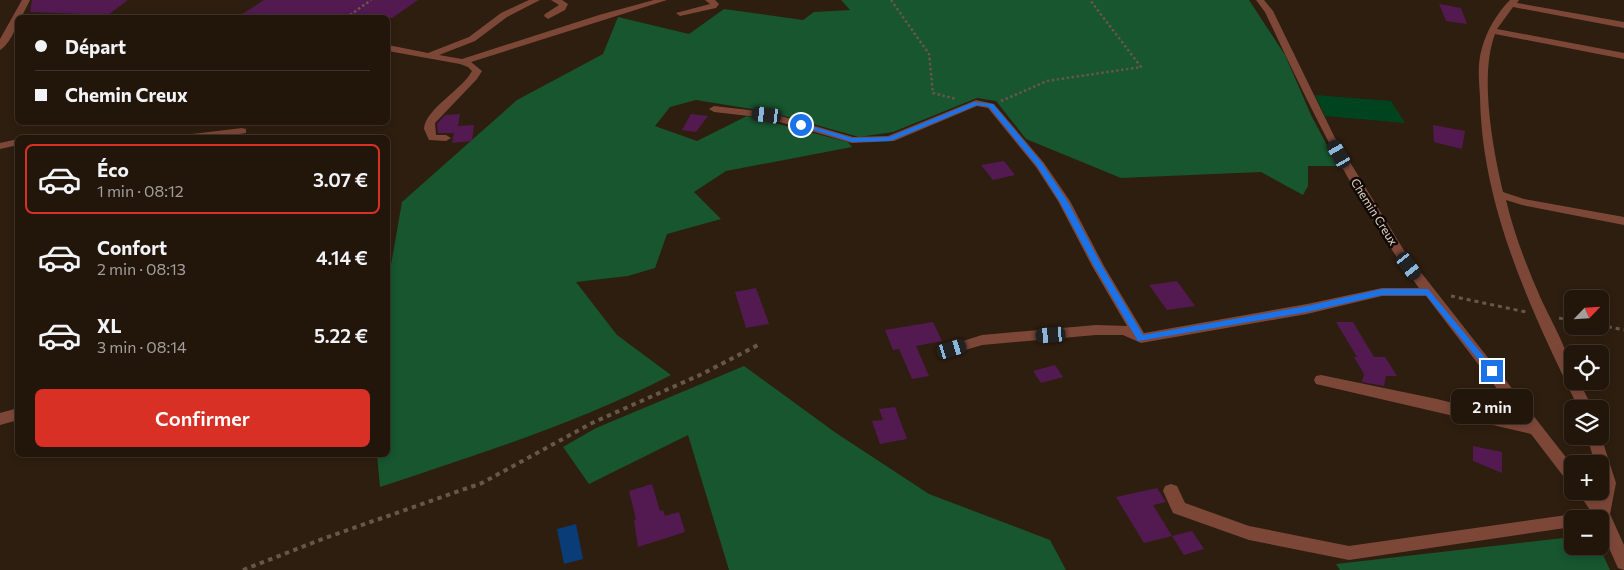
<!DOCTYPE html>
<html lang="fr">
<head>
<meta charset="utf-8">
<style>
	body { margin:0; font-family:Commissioner,sans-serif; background:#2a1f14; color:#f1f3f6; height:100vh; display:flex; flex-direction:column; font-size:19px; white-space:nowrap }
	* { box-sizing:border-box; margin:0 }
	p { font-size:16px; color:#a29f9d }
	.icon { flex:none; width:28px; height:28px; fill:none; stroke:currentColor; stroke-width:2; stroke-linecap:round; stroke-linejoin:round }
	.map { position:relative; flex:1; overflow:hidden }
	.panel { position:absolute; left:15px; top:135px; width:375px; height:322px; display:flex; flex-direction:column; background:#22160b; border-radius:8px; box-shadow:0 2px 8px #0003,0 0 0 1px #3f352c }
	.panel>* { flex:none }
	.banner { position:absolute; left:15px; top:15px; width:375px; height:110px; border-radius:8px; box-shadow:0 2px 8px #0003,0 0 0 1px #3f352c; display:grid; align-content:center; height:110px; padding:0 20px; background:#22160b }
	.needle { width:32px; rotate:65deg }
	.fabs { position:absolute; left:1564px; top:290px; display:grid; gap:10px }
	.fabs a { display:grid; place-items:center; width:45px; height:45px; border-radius:8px; background:#22160b; box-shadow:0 2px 8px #0003,0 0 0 1px #3f352c; font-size:25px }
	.end { position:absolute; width:22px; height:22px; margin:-11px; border:6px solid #1a73e8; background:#fff; box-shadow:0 0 0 2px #fff }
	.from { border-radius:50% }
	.bubble { position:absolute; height:35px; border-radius:8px; background:#22160b; box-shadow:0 2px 8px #0003,0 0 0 1px #3f352c; font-size:16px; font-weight:600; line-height:35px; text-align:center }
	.car { position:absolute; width:15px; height:30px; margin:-15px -8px; border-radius:6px; box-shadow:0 0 4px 1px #0007; background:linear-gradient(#222 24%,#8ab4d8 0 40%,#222 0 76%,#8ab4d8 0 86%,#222 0) }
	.banner b { display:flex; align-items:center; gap:18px; height:48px; font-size:19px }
	.banner b+b { border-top:1px solid #3f352c }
	.banner i { width:12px; height:12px; background:#f1f3f6 }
	ul { padding:9px 0 0; list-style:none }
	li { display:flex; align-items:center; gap:15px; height:70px; margin:0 10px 8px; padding:0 10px; border:2px solid transparent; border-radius:8px }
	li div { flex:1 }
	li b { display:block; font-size:19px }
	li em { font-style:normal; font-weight:600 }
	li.current { border-color:#d93025 }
	li>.icon { width:45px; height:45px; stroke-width:1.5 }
	.action { display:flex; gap:10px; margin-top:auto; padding:10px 20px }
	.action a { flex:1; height:58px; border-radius:8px; background:#d93025; color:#fff; font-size:20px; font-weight:600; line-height:58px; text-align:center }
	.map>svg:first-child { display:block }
	.green { fill:#00441f }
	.forest { fill:#17562f }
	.water { fill:#0a3c77 }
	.building { fill:#531a51 }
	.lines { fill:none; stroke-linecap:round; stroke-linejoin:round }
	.path-far2 { stroke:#66574a; stroke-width:2.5; stroke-dasharray:2.5 2.5; stroke-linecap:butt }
	.path-far1 { stroke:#66574a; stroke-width:3; stroke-dasharray:4 4; stroke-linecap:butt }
	.path { stroke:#66574a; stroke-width:4; stroke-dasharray:4.5 4.5; stroke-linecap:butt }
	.minor { fill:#7d4738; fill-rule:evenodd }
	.route { fill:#1a73e8 }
	.labels { text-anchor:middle; stroke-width:5; stroke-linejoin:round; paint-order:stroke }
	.street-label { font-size:12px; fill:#e1d5cc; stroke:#110a04 }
</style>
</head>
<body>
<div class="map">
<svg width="1624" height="570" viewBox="0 0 1624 570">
	<rect width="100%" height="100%" fill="#2e1e0f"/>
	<!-- green -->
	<path class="green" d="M1315,95L1391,101L1405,123L1325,116Z"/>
	<!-- forest -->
	<path class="forest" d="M841,0H1249L1285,55L1311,115L1338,166H1308V186L1303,195L1261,172L1121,178L1026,139L996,101L977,98L893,132L859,137L770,112L696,100L670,107L655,126L697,141L747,116L848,142L852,147L726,171L694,192L721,219L667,234L655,268L628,276L576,282L617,335L671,375C578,423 479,454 380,487L377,455H388V282L402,202L517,100L603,54L618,17L689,34L724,9L803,20L814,12L850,10Z
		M744,366L836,433L929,494L1050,540L1066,570H729L688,435L589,484L563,447L596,428Z
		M1572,537V546H1599L1610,570H1340L1336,564Z"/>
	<!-- water -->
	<path class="water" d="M576,524L583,559L564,564L557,529Z"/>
	<!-- building -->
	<path class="building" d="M32,0H128L108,15L30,12Z
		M264,0H418L392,18H236Z
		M1439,4L1461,8L1467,24L1446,21Z
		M460,114L458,126L474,125L472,141L452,143L454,133H438L437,124L445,115Z
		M691,114L708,116L696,132L682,130Z
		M1433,125L1465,131L1462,149L1434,142Z
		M1004,161L1015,175L993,180L981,165Z
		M1177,281L1195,306L1167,310L1149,285Z
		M756,288L769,324L746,328L735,292Z
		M933,322L942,341L916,346L929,376L912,379L899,349L893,350L885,330Z
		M1336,322H1353L1374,357H1385L1397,376H1386L1384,386L1362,382L1364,374L1354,357H1357Z
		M1055,365L1063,377L1041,383L1033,371Z
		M895,407L907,439L880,444L872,421L883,420L879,409Z
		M1473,446L1502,452V473L1473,461Z
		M652,484L660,511L663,510L665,516L679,512L685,532L638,547L634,521L636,519L629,491Z
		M1157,488L1166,502L1153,505L1172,536L1144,543L1116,497Z
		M1192,531L1204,549L1184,555L1172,536Z"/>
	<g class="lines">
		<!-- path-far2 -->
		<path class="path-far2" d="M891,0L929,54L933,93L956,99
			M346,18L371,0
			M1001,101L1047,81L1141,67L1090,0"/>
		<!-- path-far1 -->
		<path class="path-far1" d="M1451,296L1526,312
			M1559,318L1572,321
			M1600,325L1624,330"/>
		<!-- path -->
		<path class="path" d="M243,570L325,538L482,483L592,423L702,374L758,345"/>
		<!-- minor -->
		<path class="minor" d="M22,0H30L21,18H18C18,27 8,46 0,50V39Z
			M529,0H540L507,17L475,41L439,55L462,59L599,15L654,0H667L471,62L482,71L477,79L435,123L436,135H446L451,138L446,141L429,140L424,129C425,109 462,90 472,71L468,67L460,64L388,51V45L428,53L469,37L501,13Z
			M551,0H562L568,4L565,10L548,19L544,16L545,14L559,5Z
			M705,0H715L719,4L716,8L680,16L676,13L710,4Z
			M1256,0H1264L1273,11L1334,136L1405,252L1572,465V482L1567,481L1531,434L1316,384L1314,380L1316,376L1321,375L1437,399L1521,420L1426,296H1382L1307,314L1141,343L1123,335H1096L982,345L952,354L947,352L945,349L947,346L982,335L1096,325L1127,326L1092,266L1058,201L1036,167L988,108L977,106L894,141L852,143L766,118L714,112L709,109L714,106L767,112L853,137L888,136L976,100L994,104L1044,163L1070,201L1104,266L1144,333L1307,304L1382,288H1419C1355,203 1310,107 1265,12Z
			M1510,0H1519L1517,3L1624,22V28L1513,7L1497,29L1624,53V59L1495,34C1479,76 1493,149 1503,192L1524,199L1624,217V225L1522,205L1506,200C1514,234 1527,267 1541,299C1552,323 1572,355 1572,381H1579L1593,409H1579C1531,310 1482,208 1480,97C1479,81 1477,64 1482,48C1487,30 1497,13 1510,0Z
			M242,128L246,129V133L214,138H179L184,135Z
			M39,135H65L70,138H34Z
			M18,139V145L0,149V143Z
			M18,408V420L0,425V413Z
			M1600,433L1616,483L1610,514L1624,545V570L1618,568L1600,528V519H1572V527L1349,560L1249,540L1173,513L1163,491L1165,486L1171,484L1177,486L1185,503L1249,526L1349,546L1574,514L1590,510L1577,491H1594L1598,496L1600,491V464H1595L1587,436H1600Z"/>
	</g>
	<!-- route -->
	<path class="route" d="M974,102L993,104L1042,163L1068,202L1102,266L1143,335L1307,306L1382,289H1428L1496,371L1492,374L1489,373L1426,295H1382L1307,312L1138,341L1094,266L1060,202L1037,166L989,107L977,105L890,141L852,142L798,125L801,123L852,138L889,137Z"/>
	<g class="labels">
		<!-- street labels -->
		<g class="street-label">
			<text transform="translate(1374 212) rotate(58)" y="4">Chemin Creux</text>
		</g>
	</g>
</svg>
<div class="fabs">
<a><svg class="needle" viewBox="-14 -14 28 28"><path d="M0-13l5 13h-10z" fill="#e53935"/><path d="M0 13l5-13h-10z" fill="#a29f9d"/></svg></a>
<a><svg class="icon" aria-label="locate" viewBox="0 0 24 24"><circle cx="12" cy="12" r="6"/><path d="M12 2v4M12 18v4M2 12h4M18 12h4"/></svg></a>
<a><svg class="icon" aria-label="layers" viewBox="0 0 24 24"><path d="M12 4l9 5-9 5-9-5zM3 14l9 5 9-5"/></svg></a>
<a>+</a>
<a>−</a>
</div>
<i class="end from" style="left:801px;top:125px"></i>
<i class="end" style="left:1492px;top:371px"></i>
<div class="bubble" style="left:1451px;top:389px;width:82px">2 min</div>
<i class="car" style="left:767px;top:115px;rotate:277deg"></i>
<i class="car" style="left:1339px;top:154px;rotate:330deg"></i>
<i class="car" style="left:1409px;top:266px;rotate:143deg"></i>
<i class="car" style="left:1051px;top:335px;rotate:265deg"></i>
<i class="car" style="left:952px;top:349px;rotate:73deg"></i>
<div class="banner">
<b><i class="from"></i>Départ</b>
<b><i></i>Chemin Creux</b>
</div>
<section class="panel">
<ul>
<li class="current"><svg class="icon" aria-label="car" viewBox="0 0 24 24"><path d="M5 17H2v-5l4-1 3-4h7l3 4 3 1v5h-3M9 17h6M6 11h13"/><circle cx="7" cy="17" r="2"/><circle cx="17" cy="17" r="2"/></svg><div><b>Éco</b><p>1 min · 08:12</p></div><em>3.07 €</em></li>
<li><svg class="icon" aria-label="car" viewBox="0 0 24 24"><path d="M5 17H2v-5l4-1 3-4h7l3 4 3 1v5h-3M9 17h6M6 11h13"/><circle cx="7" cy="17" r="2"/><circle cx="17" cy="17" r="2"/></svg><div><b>Confort</b><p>2 min · 08:13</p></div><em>4.14 €</em></li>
<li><svg class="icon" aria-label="car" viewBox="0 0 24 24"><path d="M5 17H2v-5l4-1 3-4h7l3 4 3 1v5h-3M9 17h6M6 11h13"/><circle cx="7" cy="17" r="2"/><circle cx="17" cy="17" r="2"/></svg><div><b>XL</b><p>3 min · 08:14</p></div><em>5.22 €</em></li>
</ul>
<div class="action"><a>Confirmer</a></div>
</section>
</div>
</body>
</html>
